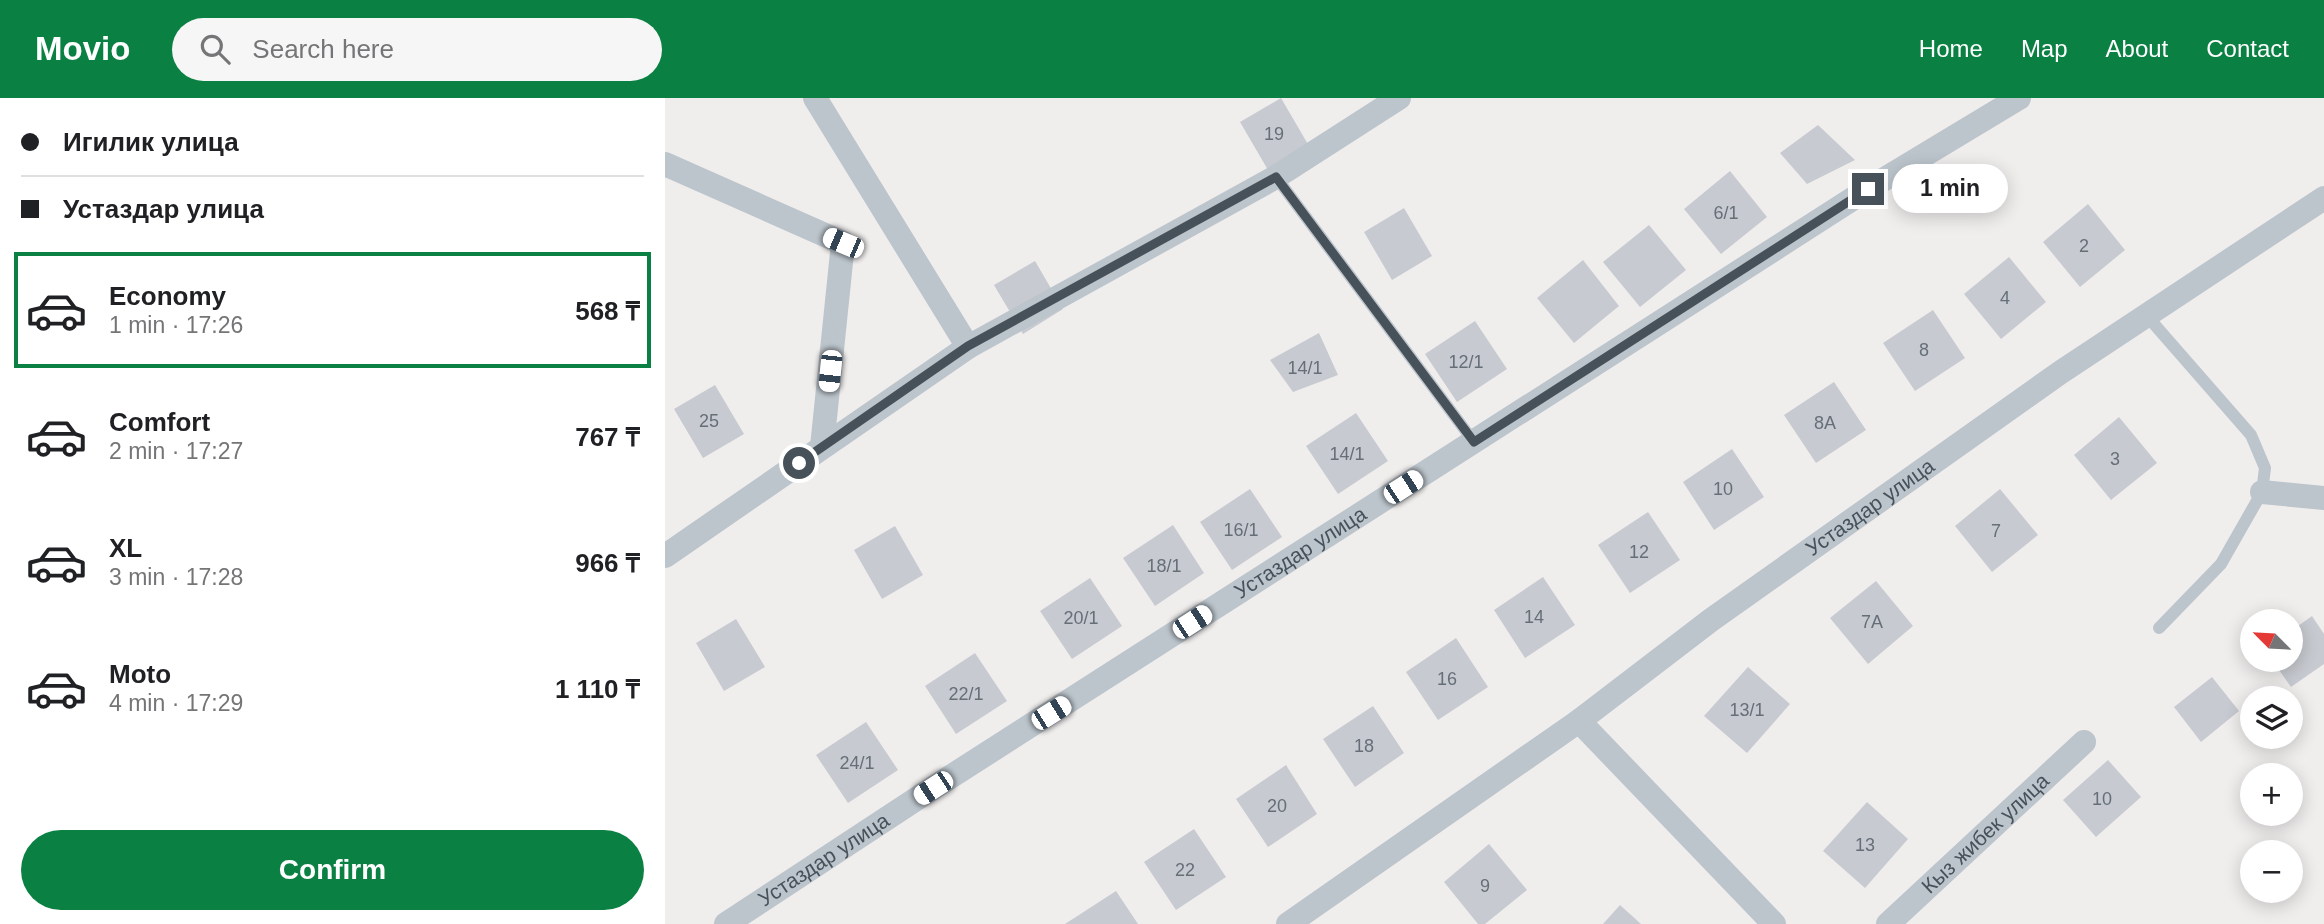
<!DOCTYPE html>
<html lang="en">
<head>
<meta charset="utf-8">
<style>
	body { margin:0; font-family:Helvetica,sans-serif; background:#f6f6f6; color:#202124; height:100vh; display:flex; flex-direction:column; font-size:26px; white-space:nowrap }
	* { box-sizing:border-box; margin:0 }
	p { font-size:23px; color:#757577 }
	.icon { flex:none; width:38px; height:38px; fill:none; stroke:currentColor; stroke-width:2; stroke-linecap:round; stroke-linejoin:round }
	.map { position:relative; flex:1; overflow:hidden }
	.panel { display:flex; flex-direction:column; background:#fff; width:665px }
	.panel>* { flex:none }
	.hud { display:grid; align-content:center; height:154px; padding:0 21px; background:#fff }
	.needle { width:46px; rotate:294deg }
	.fabs { position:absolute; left:1575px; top:511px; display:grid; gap:14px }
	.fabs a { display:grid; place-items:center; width:63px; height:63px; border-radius:50%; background:#fff; box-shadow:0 4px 18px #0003; font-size:35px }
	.end { position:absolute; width:32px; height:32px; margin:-16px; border:9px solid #46515a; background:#fff; box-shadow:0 0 0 4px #fff }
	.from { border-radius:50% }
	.bubble { position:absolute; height:49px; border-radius:24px; background:#fff; box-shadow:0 4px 18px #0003; font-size:23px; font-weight:600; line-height:49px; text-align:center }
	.car { position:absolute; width:21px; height:42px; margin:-21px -10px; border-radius:9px; box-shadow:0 0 5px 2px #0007; background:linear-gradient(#fff 24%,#345 0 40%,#fff 0 76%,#345 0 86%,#fff 0) }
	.hud b { display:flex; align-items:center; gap:24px; height:66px; font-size:26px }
	.hud b+b { border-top:2px solid #e0e0e0 }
	.hud i { width:18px; height:18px; background:#202124 }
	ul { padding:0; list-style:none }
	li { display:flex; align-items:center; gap:21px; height:116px; margin:0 14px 10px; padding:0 7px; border:4px solid transparent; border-radius:0px }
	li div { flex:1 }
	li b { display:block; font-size:26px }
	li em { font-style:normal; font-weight:600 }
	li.current { border-color:#0b8043 }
	li>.icon { width:63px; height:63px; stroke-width:1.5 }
	.action { display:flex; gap:14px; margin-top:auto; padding:14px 21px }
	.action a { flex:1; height:80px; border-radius:42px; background:#0b8043; color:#fff; font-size:28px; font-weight:600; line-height:80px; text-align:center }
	header { display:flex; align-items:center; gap:42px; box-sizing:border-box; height:98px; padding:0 35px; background:#0b8043; color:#fff }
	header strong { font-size:33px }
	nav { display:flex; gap:38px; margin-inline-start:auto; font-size:24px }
	.search { width:490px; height:63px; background:#f6f6f6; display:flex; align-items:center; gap:18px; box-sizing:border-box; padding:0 24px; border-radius:38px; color:#757577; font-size:26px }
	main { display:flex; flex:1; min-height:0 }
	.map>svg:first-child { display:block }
	.building { fill:#c7cad0 }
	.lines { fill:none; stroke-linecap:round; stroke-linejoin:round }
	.lane { stroke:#bcc5cc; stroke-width:12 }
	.street { stroke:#bcc5cc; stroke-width:24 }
	.route { stroke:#46515a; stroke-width:9 }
	.labels { text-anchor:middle; stroke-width:5; stroke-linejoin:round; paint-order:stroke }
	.number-label { font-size:18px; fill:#666f78 }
	.street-label { font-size:21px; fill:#46515a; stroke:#fff }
</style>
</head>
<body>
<header>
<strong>Movio</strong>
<div class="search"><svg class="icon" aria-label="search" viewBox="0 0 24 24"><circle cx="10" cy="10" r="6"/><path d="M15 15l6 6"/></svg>Search here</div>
<nav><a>Home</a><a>Map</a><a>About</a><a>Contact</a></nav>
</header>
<main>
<section class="panel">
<div class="hud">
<b><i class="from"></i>Игилик улица</b>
<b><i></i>Устаздар улица</b>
</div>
<ul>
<li class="current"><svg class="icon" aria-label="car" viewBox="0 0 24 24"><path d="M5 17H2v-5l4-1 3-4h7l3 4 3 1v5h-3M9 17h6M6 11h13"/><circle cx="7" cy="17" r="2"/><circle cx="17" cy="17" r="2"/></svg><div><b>Economy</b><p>1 min · 17:26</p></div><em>568 ₸</em></li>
<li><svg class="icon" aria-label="car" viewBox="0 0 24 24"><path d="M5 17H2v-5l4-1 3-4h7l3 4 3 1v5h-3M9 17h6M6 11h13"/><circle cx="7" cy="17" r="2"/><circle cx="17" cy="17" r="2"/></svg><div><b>Comfort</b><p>2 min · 17:27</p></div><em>767 ₸</em></li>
<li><svg class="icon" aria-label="car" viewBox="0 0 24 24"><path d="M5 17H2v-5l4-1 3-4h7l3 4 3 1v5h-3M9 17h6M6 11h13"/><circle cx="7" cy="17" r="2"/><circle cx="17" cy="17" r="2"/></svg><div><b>XL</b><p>3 min · 17:28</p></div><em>966 ₸</em></li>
<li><svg class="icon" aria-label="car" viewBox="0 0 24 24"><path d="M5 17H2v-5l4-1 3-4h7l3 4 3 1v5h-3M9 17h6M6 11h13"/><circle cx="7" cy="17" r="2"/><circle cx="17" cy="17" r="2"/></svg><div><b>Moto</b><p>4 min · 17:29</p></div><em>1 110 ₸</em></li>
</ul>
<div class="action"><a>Confirm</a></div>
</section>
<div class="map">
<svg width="1659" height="826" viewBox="0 0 1659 826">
	<rect width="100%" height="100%" fill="#f0eded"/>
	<!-- building -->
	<path class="building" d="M616,0L644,48L603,72L575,24Z
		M1153,27L1190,62L1142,86L1115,55Z
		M1065,73L1102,119L1056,156L1019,111Z
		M1423,106L1460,152L1415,189L1378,144Z
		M739,110L767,158L727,182L699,134Z
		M984,127L1021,172L975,209L938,164Z
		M1344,159L1381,204L1336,241L1299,196Z
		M918,162L954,208L909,245L872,200Z
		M370,163L398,211L358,236L329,187Z
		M1268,212L1300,260L1250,293L1218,245Z
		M810,223L842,271L792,304L760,256Z
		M654,235L673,277L628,294L605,262Z
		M1169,284L1201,332L1151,365L1119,317Z
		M50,287L79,336L38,360L9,311Z
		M691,315L723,363L673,396L641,348Z
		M1454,319L1492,365L1446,402L1409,357Z
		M1067,351L1099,399L1049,432L1018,384Z
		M585,391L617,439L567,472L535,424Z
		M1335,391L1373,437L1327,474L1290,428Z
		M983,414L1015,462L965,495L933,447Z
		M508,427L539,475L490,508L458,460Z
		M230,428L258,477L217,501L189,452Z
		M878,479L910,527L860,560L829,512Z
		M425,480L457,528L407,561L375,513Z
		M1211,483L1248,528L1203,566L1165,520Z
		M1647,518L1659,536V566L1626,589L1607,562H1626V533Z
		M71,521L100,569L59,593L31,545Z
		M791,540L823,589L773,622L741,574Z
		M310,555L342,603L291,636L260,588Z
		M1083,569L1125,606L1082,655L1039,618Z
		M1547,579L1574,613L1536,644L1509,609Z
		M708,608L739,655L690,689L658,641Z
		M201,624L233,672L183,705L151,657Z
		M1443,662L1476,699L1431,739L1398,702Z
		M621,667L652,716L603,749L571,701Z
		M1202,704L1243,741L1200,790L1158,753Z
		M529,731L561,779L511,812L479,764Z
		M824,746L862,792L820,826H813L779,784Z
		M451,793L473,826H400Z
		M955,807L976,826H938Z"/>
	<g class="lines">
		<!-- lane -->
		<path class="lane" d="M611,79L809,344
			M1482,218L1586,337L1600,370L1597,394L1556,466L1494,530"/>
		<!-- street -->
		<g class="street">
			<path d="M150,0L303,249"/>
			<path d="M0,66L178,145L157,349"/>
			<path d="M1597,394L1659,400"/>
			<path d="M0,458L303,249L611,79L734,0"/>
			<path d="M914,623L1109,826"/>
			<path id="s1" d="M61,826L268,690L1203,91L1354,0"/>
			<path id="s2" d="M623,826L914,623L1046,522L1396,274L1659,100"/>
			<path id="s3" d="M1223,826L1419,644"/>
		</g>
	</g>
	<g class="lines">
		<!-- route -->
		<path class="route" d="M134,365L303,248L611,79L809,344L1203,91"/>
	</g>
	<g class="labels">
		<!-- number labels -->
		<g class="number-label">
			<text x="609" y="42">19</text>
			<text x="1061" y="121">6/1</text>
			<text x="1419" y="154">2</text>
			<text x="1340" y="206">4</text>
			<text x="1259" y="258">8</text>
			<text x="801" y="270">12/1</text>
			<text x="640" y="276">14/1</text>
			<text x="44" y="329">25</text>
			<text x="1160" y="331">8А</text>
			<text x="682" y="362">14/1</text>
			<text x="1450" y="367">3</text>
			<text x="1058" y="397">10</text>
			<text x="576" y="438">16/1</text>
			<text x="1331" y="439">7</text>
			<text x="974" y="460">12</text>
			<text x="499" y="474">18/1</text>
			<text x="869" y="525">14</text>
			<text x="416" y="526">20/1</text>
			<text x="1207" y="530">7А</text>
			<text x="782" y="587">16</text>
			<text x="301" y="602">22/1</text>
			<text x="1082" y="618">13/1</text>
			<text x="699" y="654">18</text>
			<text x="192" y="671">24/1</text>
			<text x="1437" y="707">10</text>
			<text x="612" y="714">20</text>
			<text x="1200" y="753">13</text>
			<text x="520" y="778">22</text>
			<text x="820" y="794">9</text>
		</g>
		<!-- street labels -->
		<g class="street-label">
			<text dy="7" stroke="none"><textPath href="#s2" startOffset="716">Устаздар улица</textPath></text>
			<text dy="7" stroke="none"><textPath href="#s1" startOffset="684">Устаздар улица</textPath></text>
			<text dy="7" stroke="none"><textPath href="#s3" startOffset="133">Кыз жибек улица</textPath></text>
			<text dy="7" stroke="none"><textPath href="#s1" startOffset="117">Устаздар улица</textPath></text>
		</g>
	</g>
</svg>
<div class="fabs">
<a><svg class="needle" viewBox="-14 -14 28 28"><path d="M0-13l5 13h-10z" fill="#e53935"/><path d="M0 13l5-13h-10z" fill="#757577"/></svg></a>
<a><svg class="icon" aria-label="layers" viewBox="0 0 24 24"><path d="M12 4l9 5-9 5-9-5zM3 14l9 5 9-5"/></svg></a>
<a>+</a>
<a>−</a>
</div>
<i class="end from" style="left:134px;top:365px"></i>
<i class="end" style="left:1203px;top:91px"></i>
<div class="bubble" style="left:1227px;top:66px;width:116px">1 min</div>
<i class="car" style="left:178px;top:145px;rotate:293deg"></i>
<i class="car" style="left:165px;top:273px;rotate:186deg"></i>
<i class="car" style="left:738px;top:389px;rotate:57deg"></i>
<i class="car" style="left:527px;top:524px;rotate:57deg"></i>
<i class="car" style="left:386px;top:615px;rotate:58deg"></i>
<i class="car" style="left:268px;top:690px;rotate:237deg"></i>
</div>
</main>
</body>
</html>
